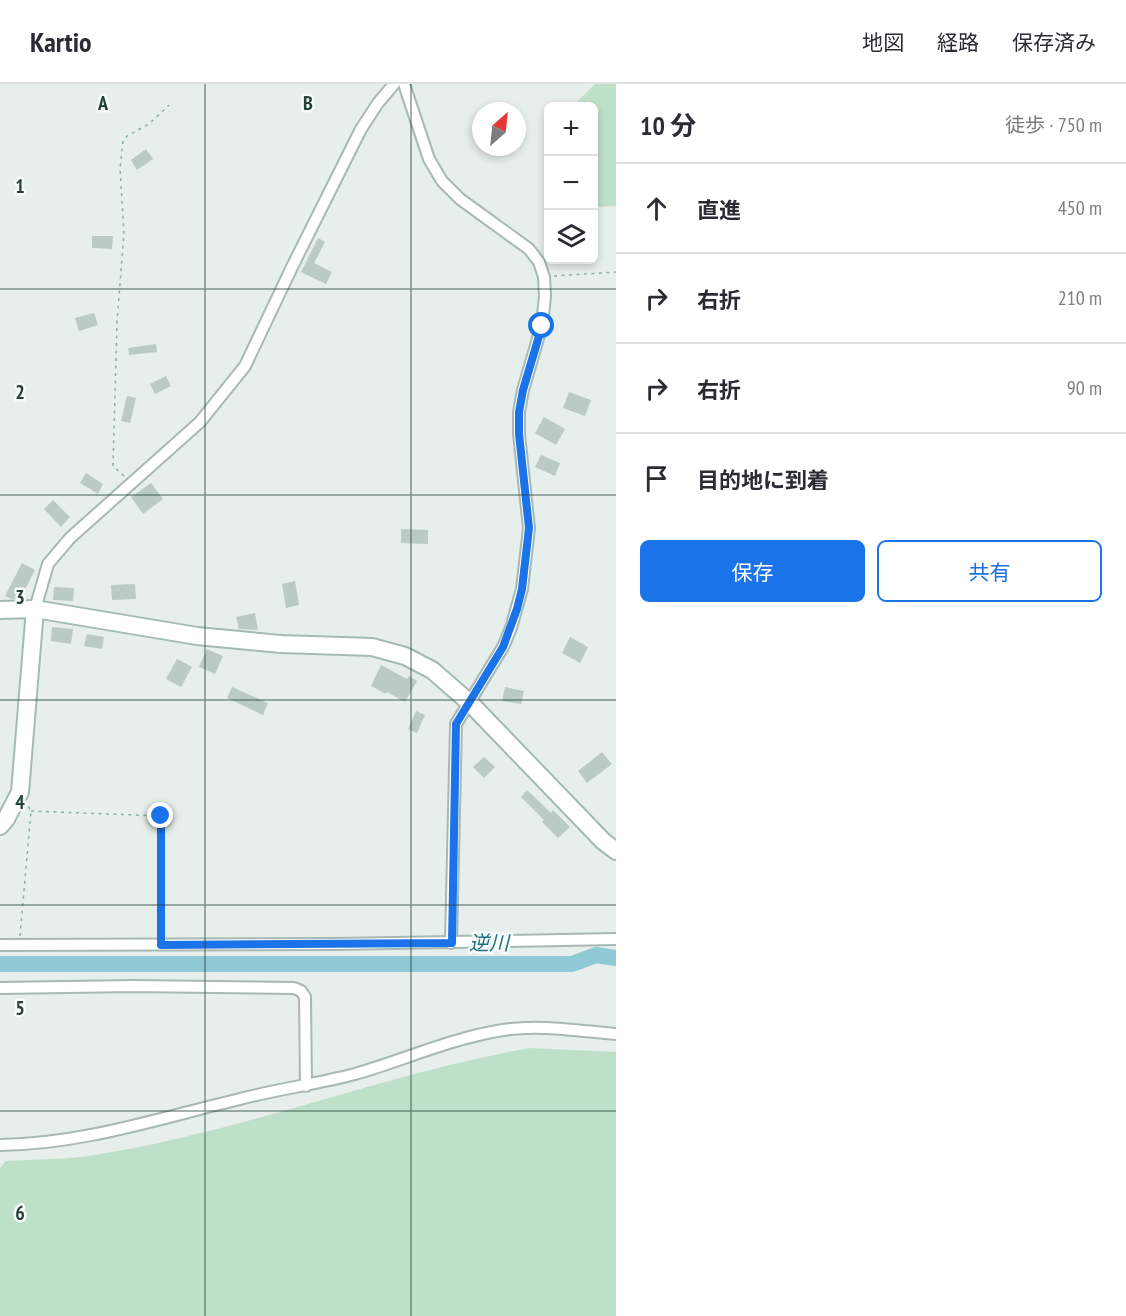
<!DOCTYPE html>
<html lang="ja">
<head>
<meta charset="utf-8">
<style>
  body { margin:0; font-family:"PT Sans Narrow","Noto Sans JP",sans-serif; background:#f2f2f3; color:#2b2b33 }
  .controls { position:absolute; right:18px; top:18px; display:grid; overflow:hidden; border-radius:9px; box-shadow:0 3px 9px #0003 }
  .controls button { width:54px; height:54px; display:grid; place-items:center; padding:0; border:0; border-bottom:2px solid #e1e1e2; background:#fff; color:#2b2b33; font:30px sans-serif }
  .compass { position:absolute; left:472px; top:18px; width:54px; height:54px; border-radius:50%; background:#fff; box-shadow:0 3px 9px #0003; rotate:27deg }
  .stop { position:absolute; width:18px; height:18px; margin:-14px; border:4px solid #1a73e8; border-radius:50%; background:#fff }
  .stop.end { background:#1a73e8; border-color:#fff; box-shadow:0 2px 6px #0008 }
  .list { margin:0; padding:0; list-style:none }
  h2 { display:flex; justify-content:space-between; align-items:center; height:78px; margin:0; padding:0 24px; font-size:26px }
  h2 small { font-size:20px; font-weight:400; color:#7c7c81 }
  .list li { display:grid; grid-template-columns:39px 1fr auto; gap:18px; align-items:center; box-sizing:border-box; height:90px; padding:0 24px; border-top:2px solid #e1e1e2 }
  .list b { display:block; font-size:22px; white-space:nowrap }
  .list em { font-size:20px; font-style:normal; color:#7c7c81 }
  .actions { display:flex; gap:12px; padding:18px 24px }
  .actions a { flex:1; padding:14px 0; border:2px solid #1a73e8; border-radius:9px; text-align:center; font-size:21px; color:#1a73e8 }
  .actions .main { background:#1a73e8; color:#fff }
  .icon { flex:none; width:33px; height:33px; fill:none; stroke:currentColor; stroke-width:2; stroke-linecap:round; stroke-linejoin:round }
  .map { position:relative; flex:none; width:616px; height:1232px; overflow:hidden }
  header { display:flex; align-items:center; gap:36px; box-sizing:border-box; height:84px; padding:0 30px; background:#fff; border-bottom:2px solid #e1e1e2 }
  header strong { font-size:28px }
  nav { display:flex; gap:33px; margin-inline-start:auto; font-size:21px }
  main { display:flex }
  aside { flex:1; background:#fff }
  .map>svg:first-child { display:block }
  .green { fill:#bfe0c8 }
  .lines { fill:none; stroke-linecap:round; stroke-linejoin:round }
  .river { stroke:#8ec9d4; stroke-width:16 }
  .building { fill:#bbcac4 }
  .street-casing { stroke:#a8b8b2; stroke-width:14 }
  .secondary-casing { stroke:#a4bbb3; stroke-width:20 }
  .path { stroke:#86b3a5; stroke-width:1.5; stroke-dasharray:3 4.5; stroke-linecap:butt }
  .street { stroke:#fff; stroke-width:10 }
  .secondary { stroke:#fff; stroke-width:16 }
  .route { stroke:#1a73e8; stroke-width:8 }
  .grid { fill:none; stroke:#24423a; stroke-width:1.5; stroke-opacity:0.55 }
  .labels { text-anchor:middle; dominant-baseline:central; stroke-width:5; stroke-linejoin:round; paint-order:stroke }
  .water-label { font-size:20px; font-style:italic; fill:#1c6f80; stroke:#f7fbf9 }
  .grid-label { font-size:20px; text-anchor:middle; font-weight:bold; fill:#24423a; stroke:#f7fbf9; stroke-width:5; stroke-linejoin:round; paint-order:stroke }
</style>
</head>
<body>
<header>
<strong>Kartio</strong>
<nav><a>地図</a><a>経路</a><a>保存済み</a></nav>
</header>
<main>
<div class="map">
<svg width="616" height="1232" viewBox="0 0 616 1232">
  <rect width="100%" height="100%" fill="#e6efeb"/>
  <!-- green -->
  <g class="green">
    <path d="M595 0H616V122L594 123V22H573Z"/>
    <path d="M530 964 616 968V1232H0V1084L6 1077C33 1075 61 1076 88 1072 238 1050 381 990 530 964Z"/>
  </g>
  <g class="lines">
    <!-- river -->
    <path class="river" d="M0 880H572L596 871 616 874"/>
  </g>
  <!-- building -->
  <g class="building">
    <path d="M146 65 153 75 137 86 131 76Z"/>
    <path d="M92 152H113L112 165 92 164Z"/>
    <path d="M318 154 325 158 314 179 332 188 326 200 301 188Z"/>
    <path d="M94 229 98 241 79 247 75 234Z"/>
    <path d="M156 260 157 268 129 271 128 264Z"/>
    <path d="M166 292 171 302 155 310 150 300Z"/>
    <path d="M569 308 591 316 585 332 563 324Z"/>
    <path d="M127 312 136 314 130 339 121 337Z"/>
    <path d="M544 333 565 345 556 361 535 349Z"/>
    <path d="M541 371 560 379 555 392 535 383Z"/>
    <path d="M86 389 103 400 98 410 80 399Z"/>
    <path d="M151 399 163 415 143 430 131 413Z"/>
    <path d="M53 416 70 433 61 443 44 425Z"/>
    <path d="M401 445 428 446V460L401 459Z"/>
    <path d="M22 479 35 486 20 515H12L5 512Z"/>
    <path d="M295 497 299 521 286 524 282 500Z"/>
    <path d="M135 500 136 515 112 516 111 501Z"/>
    <path d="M54 503 74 504 73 517 53 516Z"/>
    <path d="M255 529 258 546 239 545 236 533Z"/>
    <path d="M52 543 73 545 71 560 51 557Z"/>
    <path d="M87 550 104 553 102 565 84 562Z"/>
    <path d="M570 553 588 563 580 579 562 569Z"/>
    <path d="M207 565 223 572 215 590 199 583Z"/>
    <path d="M177 575 192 583 181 603 166 595Z"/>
    <path d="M381 581 407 595 409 592 417 597 405 618 387 608 386 610 371 602Z"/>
    <path d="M232 603 268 619 263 631 227 614Z"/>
    <path d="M505 603 524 607 521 620 502 617Z"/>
    <path d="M416 627 425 631 417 649 408 645Z"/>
    <path d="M602 668 612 680 587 699 578 687Z"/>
    <path d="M484 673 495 683 484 694 473 683Z"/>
    <path d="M527 706 551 729 553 726 570 743 558 754 542 738 544 736 521 713Z"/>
  </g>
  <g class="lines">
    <defs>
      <g id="street">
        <path d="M404 0 429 75 442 97 460 115 529 165 539 178 544 193 545 212 542 241 523 306 519 328V350L529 444 522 505 511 544 503 563 456 640 451 859"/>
        <path d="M35 525 48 480 70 454 200 338 245 282 292 183 361 45 378 19 394 0"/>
        <path d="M0 861 335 860 616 855"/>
        <path d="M0 904 133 902 294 904 301 907 305 913 306 1002"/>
        <path d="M0 1061C83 1060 160 1034 240 1015 278 1005 317 1000 355 990 404 976 452 954 503 946 539 940 579 947 616 950"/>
      </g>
      <g id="secondary">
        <path d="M0 526 35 525 197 552 281 560 372 563 405 572 432 586 470 619 603 757 616 767"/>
        <path d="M0 742 6 735 20 708 35 525"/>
      </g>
    </defs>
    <!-- street casing -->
    <use href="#street" class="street-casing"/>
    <!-- secondary casing -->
    <use href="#secondary" class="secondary-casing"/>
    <!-- path -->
    <g class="path">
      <path d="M554 192 616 188"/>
      <path d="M124 392 113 382 117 238 124 149 120 85 123 57 127 52 149 40 169 21"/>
      <path d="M31 727 161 732V849"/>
      <path d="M20 852 31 727 28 722"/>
    </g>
    <!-- street -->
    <use href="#street" class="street"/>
    <!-- secondary -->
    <use href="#secondary" class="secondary"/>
  </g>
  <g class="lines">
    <!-- route -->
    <path class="route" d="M161 732V861L452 859 456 640 503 563 517 525 522 505 529 444 519 350V328L523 306 542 242"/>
  </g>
  <!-- grid -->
  <path class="grid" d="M205 0V1232M411 0V1232M0 205H616M0 411H616M0 616H616M0 821H616M0 1027H616"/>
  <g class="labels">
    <!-- water labels -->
    <g class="water-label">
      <text x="489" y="859">逆川</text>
    </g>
  </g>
  <g class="grid-label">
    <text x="103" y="26">A</text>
    <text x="308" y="26">B</text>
    <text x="20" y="109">1</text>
    <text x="20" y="315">2</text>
    <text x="20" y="520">3</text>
    <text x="20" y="725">4</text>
    <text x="20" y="931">5</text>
    <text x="20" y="1136">6</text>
  </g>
</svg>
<div class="controls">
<button>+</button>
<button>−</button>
<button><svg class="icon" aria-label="layers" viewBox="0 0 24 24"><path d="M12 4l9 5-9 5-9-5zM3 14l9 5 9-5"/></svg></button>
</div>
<svg class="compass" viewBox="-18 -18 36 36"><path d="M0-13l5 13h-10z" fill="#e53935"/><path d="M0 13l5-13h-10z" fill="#7c7c81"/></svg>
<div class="stop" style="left:542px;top:242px"></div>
<div class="stop end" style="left:161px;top:732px"></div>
</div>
<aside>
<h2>10 分<small>徒歩 · 750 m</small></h2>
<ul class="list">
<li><svg class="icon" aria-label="ahead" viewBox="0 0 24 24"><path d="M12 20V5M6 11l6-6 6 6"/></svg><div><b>直進</b></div><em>450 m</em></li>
<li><svg class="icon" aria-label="right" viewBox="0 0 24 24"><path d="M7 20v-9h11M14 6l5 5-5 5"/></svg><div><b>右折</b></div><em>210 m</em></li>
<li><svg class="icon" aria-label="right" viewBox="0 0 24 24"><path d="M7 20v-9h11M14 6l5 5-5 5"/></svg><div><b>右折</b></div><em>90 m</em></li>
<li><svg class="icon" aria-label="arrive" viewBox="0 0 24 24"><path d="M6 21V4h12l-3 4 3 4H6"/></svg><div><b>目的地に到着</b></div></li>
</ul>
<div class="actions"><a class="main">保存</a><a>共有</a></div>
</aside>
</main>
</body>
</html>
